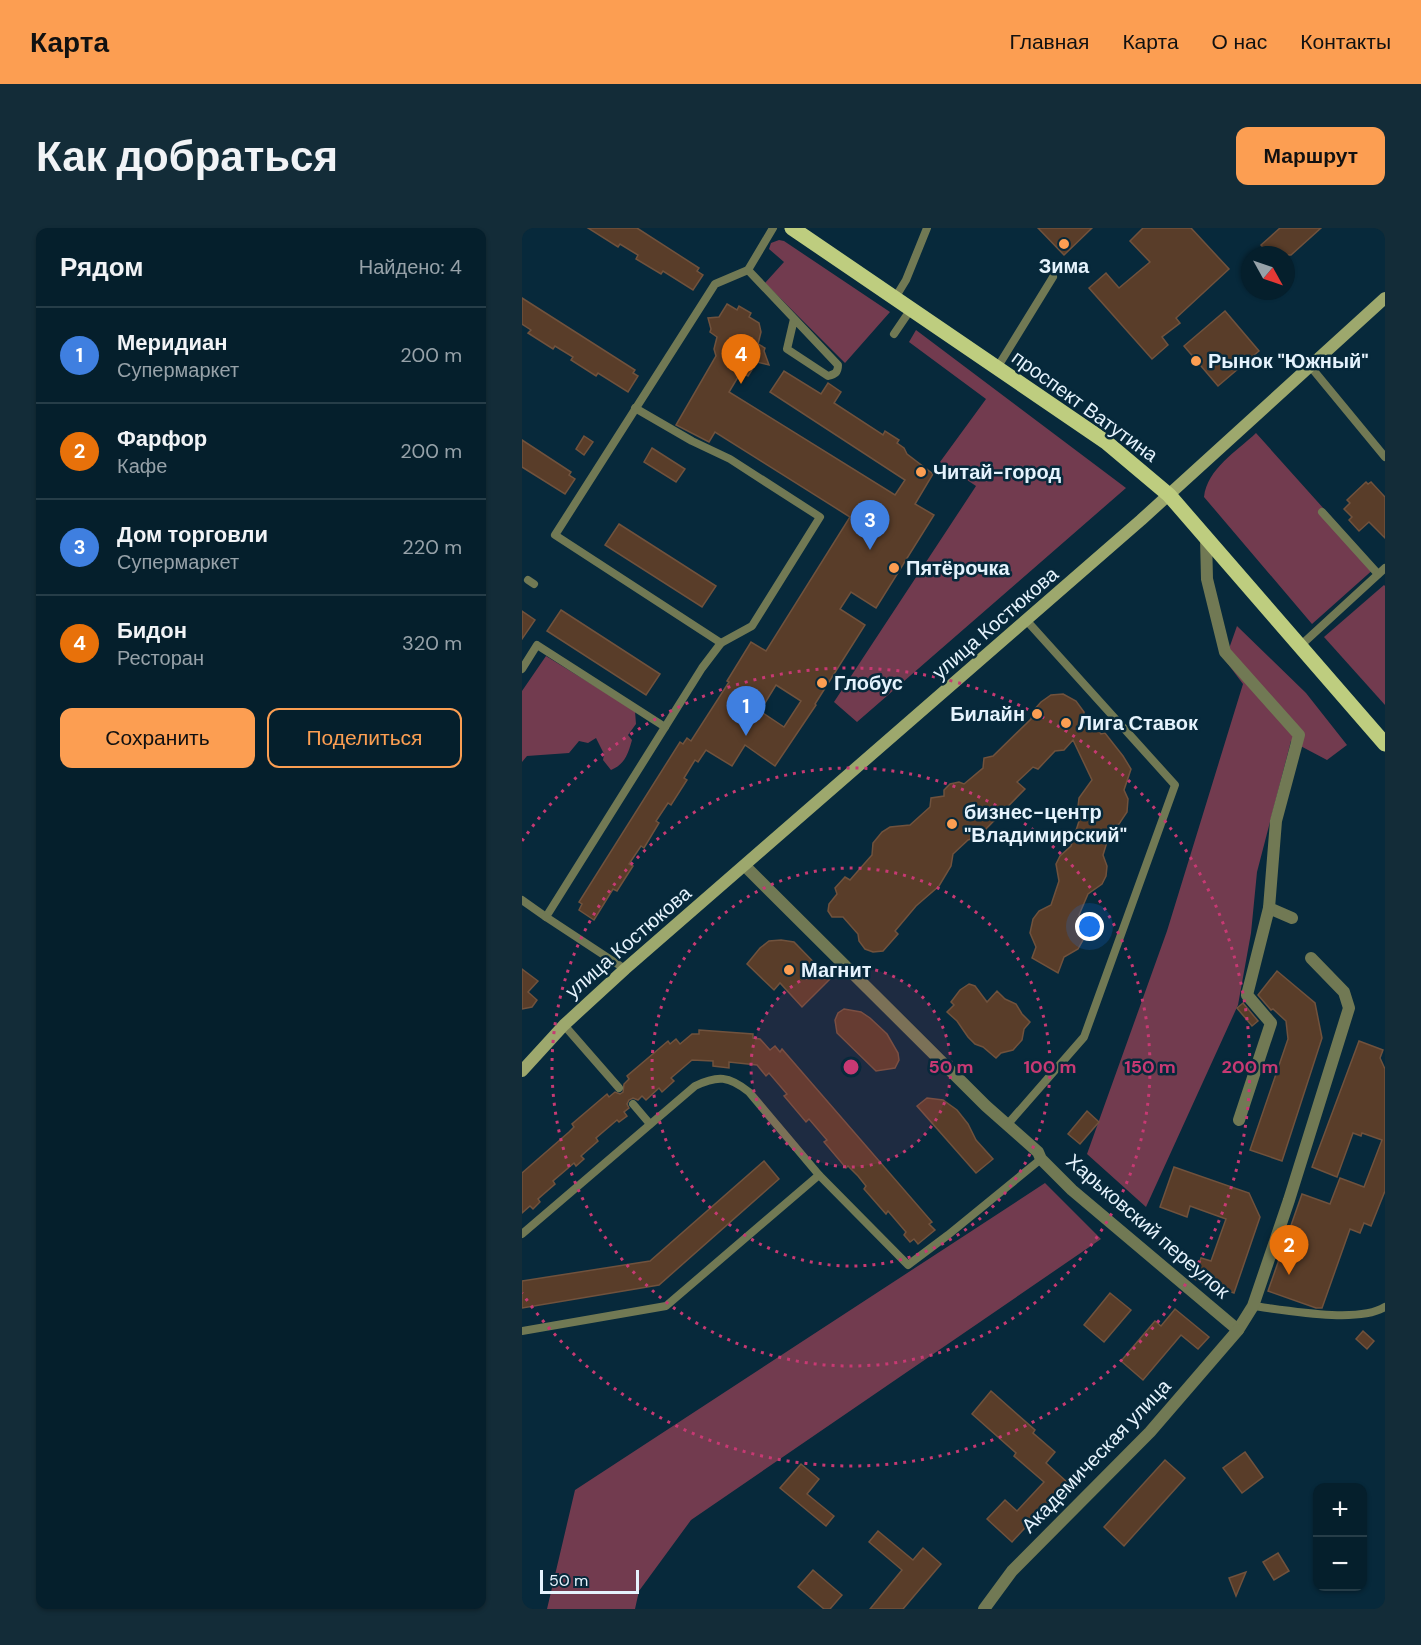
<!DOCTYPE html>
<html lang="ru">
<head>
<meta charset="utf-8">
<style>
  body { margin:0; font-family:"DM Sans",sans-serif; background:#132c38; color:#f1f3f6 }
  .controls { position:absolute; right:18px; bottom:18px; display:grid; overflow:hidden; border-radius:12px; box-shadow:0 2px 4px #0004 }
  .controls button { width:54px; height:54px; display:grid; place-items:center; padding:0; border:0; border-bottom:2px solid #263d48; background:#051f2c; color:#f1f3f6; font:30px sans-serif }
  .compass { position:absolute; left:719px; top:18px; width:54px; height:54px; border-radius:50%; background:#051f2c; box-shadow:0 2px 4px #0004; rotate:130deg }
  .scale { position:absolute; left:18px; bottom:15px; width:99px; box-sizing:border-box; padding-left:6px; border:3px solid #e5f3fd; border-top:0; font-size:16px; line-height:21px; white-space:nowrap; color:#e5f3fd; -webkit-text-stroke:4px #07293b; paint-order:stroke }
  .you { position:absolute; left:568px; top:699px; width:21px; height:21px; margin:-15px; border:4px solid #fff; border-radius:50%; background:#1a73e8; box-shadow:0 0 0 9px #1a73e833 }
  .badge { display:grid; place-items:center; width:39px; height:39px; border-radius:50%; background:#fc9e52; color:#fff; font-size:20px; font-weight:700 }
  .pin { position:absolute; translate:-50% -50px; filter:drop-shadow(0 2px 3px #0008) }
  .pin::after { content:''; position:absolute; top:32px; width:21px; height:18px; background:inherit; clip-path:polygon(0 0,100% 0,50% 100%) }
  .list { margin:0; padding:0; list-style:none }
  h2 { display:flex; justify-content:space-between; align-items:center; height:78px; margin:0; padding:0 24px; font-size:26px }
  h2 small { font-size:20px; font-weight:400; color:#97a2a9 }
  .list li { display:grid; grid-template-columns:39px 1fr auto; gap:18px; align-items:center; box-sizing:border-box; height:96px; padding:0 24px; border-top:2px solid #263d48 }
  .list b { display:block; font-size:22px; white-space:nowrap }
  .list p { margin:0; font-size:20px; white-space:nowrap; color:#97a2a9 }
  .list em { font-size:20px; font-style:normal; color:#97a2a9 }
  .actions { display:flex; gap:12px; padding:18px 24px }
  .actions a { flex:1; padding:14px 0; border:2px solid #fc9e52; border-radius:12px; text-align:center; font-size:21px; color:#fc9e52 }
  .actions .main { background:#fc9e52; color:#111 }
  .map { position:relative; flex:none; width:863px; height:1381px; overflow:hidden; border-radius:12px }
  header { display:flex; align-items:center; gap:36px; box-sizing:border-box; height:84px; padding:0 30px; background:#fc9e52; color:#111 }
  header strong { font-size:28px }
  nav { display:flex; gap:33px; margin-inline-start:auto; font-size:21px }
  .intro { display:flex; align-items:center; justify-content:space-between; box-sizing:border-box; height:144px; padding:0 36px }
  h1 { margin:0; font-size:42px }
  .button { padding:15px 27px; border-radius:12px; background:#fc9e52; color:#111; font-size:21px; font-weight:700 }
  main { display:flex; gap:36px; padding:0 36px }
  aside { flex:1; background:#051f2c; border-radius:12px; box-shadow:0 2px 4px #0004 }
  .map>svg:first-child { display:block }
  .green { fill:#723b4f }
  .building { fill:#593d29; stroke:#70523d; stroke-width:1.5; fill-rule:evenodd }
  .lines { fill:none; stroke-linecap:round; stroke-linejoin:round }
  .service { stroke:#717954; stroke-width:8 }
  .minor { stroke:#717954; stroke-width:12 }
  .secondary { stroke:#9da86d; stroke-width:12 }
  .primary { stroke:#becd7f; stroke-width:15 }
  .ring { fill:none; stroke:#c73973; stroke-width:3; stroke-dasharray:3 6 }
  .poi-dot { fill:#fc9e52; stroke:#07293b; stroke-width:2 }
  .labels { text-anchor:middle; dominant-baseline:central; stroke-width:5; stroke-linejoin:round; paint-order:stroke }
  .poi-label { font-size:20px; font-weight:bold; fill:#e5f3fd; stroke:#07293b; text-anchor:start }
  .street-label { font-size:20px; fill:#e5f3fd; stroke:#07293b }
  .centre { fill:#c73973; stroke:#07293b; stroke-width:3 }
  .ring-label { font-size:18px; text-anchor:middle; font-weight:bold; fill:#c73973; stroke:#07293b; stroke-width:5; stroke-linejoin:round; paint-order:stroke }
</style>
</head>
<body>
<header>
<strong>Карта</strong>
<nav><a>Главная</a><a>Карта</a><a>О нас</a><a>Контакты</a></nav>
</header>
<div class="intro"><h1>Как добраться</h1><a class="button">Маршрут</a></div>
<main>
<aside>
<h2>Рядом<small>Найдено: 4</small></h2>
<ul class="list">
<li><span class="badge" style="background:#3f7fe0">1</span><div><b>Меридиан</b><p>Супермаркет</p></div><em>200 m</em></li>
<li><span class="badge" style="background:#e8710a">2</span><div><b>Фарфор</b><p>Кафе</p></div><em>200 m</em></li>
<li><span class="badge" style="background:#3f7fe0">3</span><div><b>Дом торговли</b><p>Супермаркет</p></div><em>220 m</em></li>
<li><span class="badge" style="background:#e8710a">4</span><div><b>Бидон</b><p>Ресторан</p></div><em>320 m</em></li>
</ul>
<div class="actions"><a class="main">Сохранить</a><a>Поделиться</a></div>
</aside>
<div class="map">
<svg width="863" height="1381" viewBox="0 0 863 1381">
  <rect width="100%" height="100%" fill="#07293b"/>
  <!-- green -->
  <g class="green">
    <path d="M257 12 262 13 368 84 323 135 243 55 262 34 247 21 249 15Z"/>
    <path d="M394 102 604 260 335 494 312 474 454 258 418 234 464 171 387 114Z"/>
    <path d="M734 205 854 339 790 396 682 269C685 241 715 223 734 205Z"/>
    <path d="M862 357 863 358V477L802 409Z"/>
    <path d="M715 398 784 465 825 517 805 532 769 513 735 644 729 705 716 777 624 979 565 926 645 703 721 456 703 432Z"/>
    <path d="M24 428 113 483 114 496 106 507 110 512C106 526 103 536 89 542L81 532 82 526 74 510 66 515 57 513 47 525 5 528 0 534V463Z"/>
    <path d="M523 955 579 1011 169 1292 117 1363 113 1381H25L53 1262Z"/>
  </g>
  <!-- building -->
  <g class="building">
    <path d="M66 0H115L177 40 175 43 181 47 171 62 141 43 139 46 114 31 116 27 98 16 96 19Z"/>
    <path d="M516 0H570L542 27Z"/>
    <path d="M621 0H669L707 41 654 90 658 95 640 109 646 117 630 131 567 60 584 45 597 60 628 34 608 13Z"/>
    <path d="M758 0H799L769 27H748L739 17Z"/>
    <path d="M0 70 113 142 111 145 116 148 106 164 76 145 74 148 49 132 51 129 33 118 31 121 6 105 9 102 0 96Z"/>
    <path d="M205 76 215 82 217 78 229 85 227 89 237 95 239 104 236 116 243 120 242 123 247 137 235 134 226 148 219 144 207 164 373 267 383 252 248 164 262 143 299 166 306 155 319 164 312 175 361 207 363 203 377 212 375 215 382 220 385 226 411 246 393 276 412 287 354 380 329 364 318 381 343 397 293 476 294 477 253 538 223 517 210 538 184 522 176 534 173 532 162 550 165 552 149 577 146 575 134 593 137 595 122 620 119 618 107 636 111 638 95 663 91 661 72 692 57 682 60 676 57 674 158 514 161 516 165 510 169 513 207 454 205 453 229 414 244 423 328 289 193 204 187 214 154 197 194 128 192 121 195 109 188 104 189 101 186 90 197 89ZM254 457 279 473 262 499 238 483Z"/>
    <path d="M703 83 737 123 696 158 662 118Z"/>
    <path d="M62 208 71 214 62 227 54 221Z"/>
    <path d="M0 212 49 244 47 247 53 251 43 266 0 239Z"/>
    <path d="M130 220 163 241 154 254 122 234Z"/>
    <path d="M844 254 846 256 849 254 863 269V310L847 294 837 303 827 292 830 289 822 281 828 275 825 272Z"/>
    <path d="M97 296 194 358 180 379 83 317Z"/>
    <path d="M39 382 138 446 124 467 25 403Z"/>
    <path d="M0 383 13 392 0 411Z"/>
    <path d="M541 466 554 473 562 484V497L573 498 579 506 583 505 601 528 609 541 602 562 606 571 605 584 597 596 589 601 581 627 585 638 584 648 580 656 566 666 557 687 562 695V704L561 712 556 721 542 729 536 745 510 730 514 719 508 705 511 691 517 683 529 677 537 653 534 636 538 628 549 618 559 587 556 579 557 570 570 552 551 512 542 522 533 523 516 541 511 539 495 554 503 561 457 608 446 612 431 626 429 638 417 658 394 678 373 703 376 706 361 723 351 724 343 721 337 713 336 706 321 689H310L306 683 307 676 315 666 313 660 323 649 328 652 350 627 351 615 360 604 368 599 388 597 408 579 409 570 422 568V562L428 556 437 554 442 556 461 540 462 530 471 528 509 491 511 483 519 474 529 467Z"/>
    <path d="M259 712 272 714 308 751 280 779 258 755 252 762 225 736 238 720 247 713Z"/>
    <path d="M0 741 16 753 6 764 15 772 10 779 0 781Z"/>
    <path d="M755 743 793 775 800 810 760 933 728 922 766 811 764 793 751 781 749 782 736 767Z"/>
    <path d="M447 756 453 758 465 774 475 763 483 771 494 776 500 786 508 794 502 801 500 812 491 822 479 825 474 830 461 819 453 816 446 809 435 793 425 784 432 777 429 774 438 762Z"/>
    <path d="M721 775 736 793 730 798 715 780Z"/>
    <path d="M322 781 339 784 348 790 365 806 376 825 377 832 373 840 354 843 315 805 313 792 316 785Z"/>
    <path d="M177 802 231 806V810L238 811 248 822 253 818 258 824 260 821 410 994 407 996 413 1002 396 1016 392 1011 388 1014 382 1007 384 1004 366 983 364 986 342 961 344 958 336 948 326 938 324 940 302 914 305 912 287 891 284 894 262 868 265 866 247 845 244 848 235 837 207 834V840L191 838V833L170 832 149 850 152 853 140 864 137 860 124 872 120 868 116 872 111 870 107 872 105 876 107 880 102 884 105 888 97 894 95 892 74 910 76 913 59 928 62 931 54 938 52 935 31 953 33 956 16 971 18 974 11 981 8 978 0 985V945L47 904 52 899 50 896 85 866 87 869 93 864 98 866 101 864 102 856 107 851 105 848 146 813 148 816 154 811 158 816 170 806H177Z"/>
    <path d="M837 813 861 822 858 830 863 841V963L849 998 842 995 838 1005 828 1001 800 1080H794L746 1063 780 966 808 976 818 950 842 959 860 912 840 905 839 908 831 905 815 949 790 939Z"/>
    <path d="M405 870 421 872 435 882 446 896 454 912 471 931 454 945 395 878Z"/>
    <path d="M565 883 577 894 558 916 546 906Z"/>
    <path d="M242 933 257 951 137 1057 0 1080V1053L128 1033Z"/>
    <path d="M652 939 727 965 738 989 712 1065 672 1051 679 1030 689 1033 704 991 668 978 665 989 638 979Z"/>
    <path d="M588 1065 609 1082 582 1114 562 1097Z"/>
    <path d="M653 1081 687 1109 676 1121 659 1107 621 1152 599 1133 633 1093 639 1098Z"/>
    <path d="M841 1103 852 1113 845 1121 834 1111Z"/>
    <path d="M469 1163 513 1202 511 1205 533 1224 524 1235 545 1254 490 1314 465 1291 483 1272 495 1283 522 1254 492 1228 494 1225 450 1186Z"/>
    <path d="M723 1224 741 1249 720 1265 701 1240Z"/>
    <path d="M643 1232 663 1250 602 1318 582 1299Z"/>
    <path d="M279 1236 297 1251 285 1266 312 1288 304 1298 258 1260Z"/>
    <path d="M356 1303 391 1332 401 1320 419 1336 381 1381H348L380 1342 347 1314Z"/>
    <path d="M756 1325 767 1343 752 1352 741 1334Z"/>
    <path d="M291 1342 320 1367 308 1381H302L276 1359Z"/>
    <path d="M724 1344 714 1368 707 1350Z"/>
  </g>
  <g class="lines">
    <!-- service -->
    <g class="service">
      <path d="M226 42 316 137C316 145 313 146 306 148L265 121 272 91"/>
      <path d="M373 70 384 52 405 0"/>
      <path d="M372 106 389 81"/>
      <path d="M788 138 863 229"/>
      <path d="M475 140 531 49"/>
      <path d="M800 284 856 346"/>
      <path d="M6 352 12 356"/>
      <path d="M199 415 33 307 193 56 226 42 251 0"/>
      <path d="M778 418 863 340"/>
      <path d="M0 441 15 417 143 499"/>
      <path d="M0 672 24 689"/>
      <path d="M103 741 24 689 180 440 199 415 230 398 298 289 208 231 170 213 113 180"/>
      <path d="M42 797 97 860"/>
      <path d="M111 876 128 896"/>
      <path d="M485 897 562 809 653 557 505 393"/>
      <path d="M0 1006 173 858C196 847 207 848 227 864L297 947 386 1037 426 1007 519 931"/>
      <path d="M731 1078C763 1082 836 1096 863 1079"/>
      <path d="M0 1103 144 1078 297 947"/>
    </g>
    <!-- minor -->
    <g class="minor">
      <path d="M684 310 685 351 703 424 777 507 754 593 747 680 770 690"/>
      <path d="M223 638 464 878 516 924 519 931 550 962 716 1102 731 1078 767 972 827 780 822 764 789 730"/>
      <path d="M717 892 749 795 725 767 747 680"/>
      <path d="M462 1381 490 1343 628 1204 716 1102"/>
    </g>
    <!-- secondary -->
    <path class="secondary" d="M0 843 42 797 103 741 619 292 863 70"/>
    <!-- primary -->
    <path class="primary" d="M270 0 584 214 647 267 863 516"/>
  </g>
  <!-- distance rings -->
  <circle cx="329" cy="839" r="100" fill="#c73973" fill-opacity=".12"/>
  <g class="ring">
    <circle cx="329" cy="839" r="100"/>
    <circle cx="329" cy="839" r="199"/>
    <circle cx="329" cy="839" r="299"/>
    <path d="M0 613A399 399 0 1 1 0 1065"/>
  </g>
  <!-- markers -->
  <g class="poi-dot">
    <circle cx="542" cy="16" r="6"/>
    <circle cx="674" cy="133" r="6"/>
    <circle cx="399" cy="244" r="6"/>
    <circle cx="372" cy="340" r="6"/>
    <circle cx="300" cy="455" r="6"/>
    <circle cx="515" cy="486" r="6"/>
    <circle cx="544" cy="495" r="6"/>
    <circle cx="430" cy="596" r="6"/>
    <circle cx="267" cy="742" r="6"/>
  </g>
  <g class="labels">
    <!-- poi labels -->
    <g class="poi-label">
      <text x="542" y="38" text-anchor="middle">Зима</text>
      <text x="686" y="133">Рынок "Южный"</text>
      <text x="411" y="244">Читай-город</text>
      <text x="384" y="340">Пятёрочка</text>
      <text x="312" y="455">Глобус</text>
      <text x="503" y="486" text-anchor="end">Билайн</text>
      <text x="556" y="495">Лига Ставок</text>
      <text x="442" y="584">бизнес-центр<tspan x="442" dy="23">"Владимирский"</tspan></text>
      <text x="279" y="742">Магнит</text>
    </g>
    <!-- street labels -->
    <g class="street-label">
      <text transform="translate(563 178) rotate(36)">проспект Ватутина</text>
      <text transform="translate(473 395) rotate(-41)">улица Костюкова</text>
      <text transform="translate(106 714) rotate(-41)">улица Костюкова</text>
      <text transform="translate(626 998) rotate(41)">Харьковский переулок</text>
      <text transform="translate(574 1228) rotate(-46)">Академическая улица</text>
    </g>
  </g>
  <circle cx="329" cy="839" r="9" class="centre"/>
  <g class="ring-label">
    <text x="429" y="845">50 m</text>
    <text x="528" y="845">100 m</text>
    <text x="628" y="845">150 m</text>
    <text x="728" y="845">200 m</text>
  </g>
</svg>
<div class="controls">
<button>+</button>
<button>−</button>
</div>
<svg class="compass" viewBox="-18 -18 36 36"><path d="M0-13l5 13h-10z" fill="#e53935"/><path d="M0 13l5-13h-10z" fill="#97a2a9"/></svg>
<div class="scale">50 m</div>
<div class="you"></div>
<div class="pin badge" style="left:224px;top:508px;background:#3f7fe0">1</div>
<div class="pin badge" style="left:767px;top:1047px;background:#e8710a">2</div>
<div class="pin badge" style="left:348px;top:322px;background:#3f7fe0">3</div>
<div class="pin badge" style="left:219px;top:156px;background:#e8710a">4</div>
</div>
</main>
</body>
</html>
